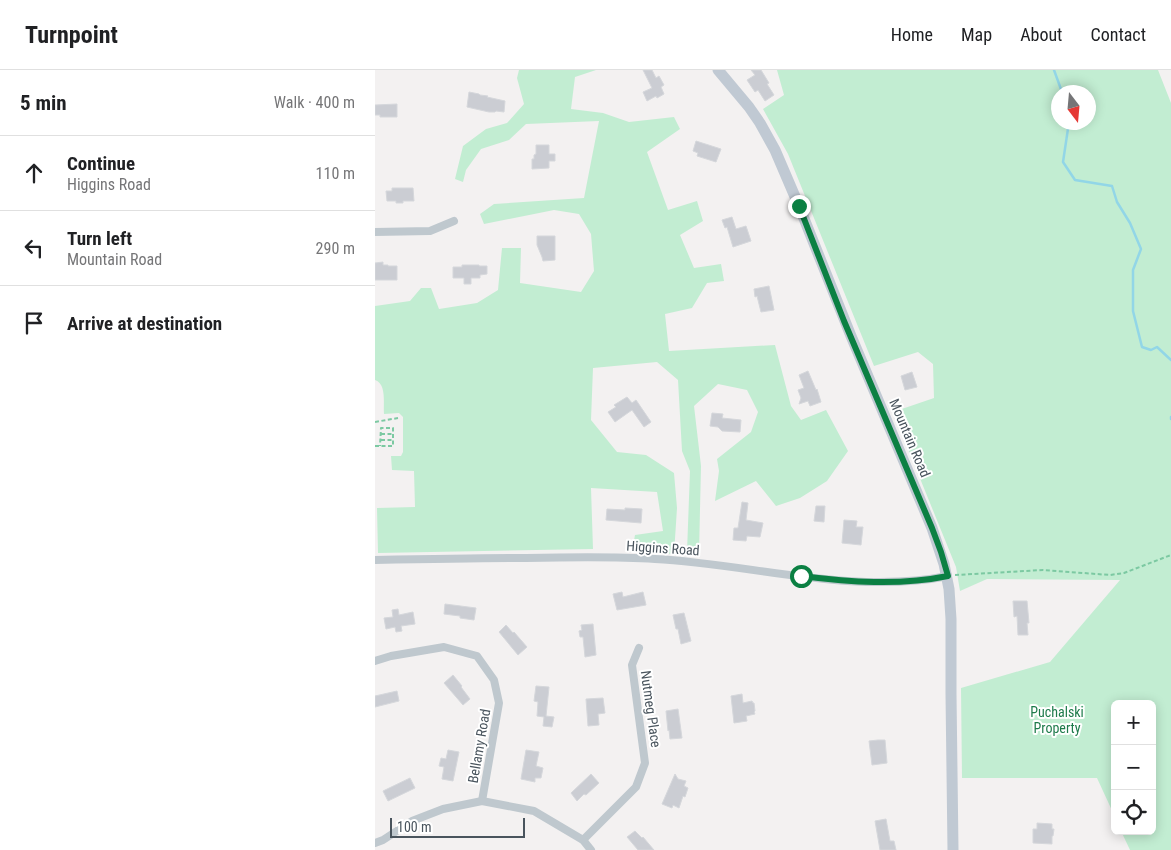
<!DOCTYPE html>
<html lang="en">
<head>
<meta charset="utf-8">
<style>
  body { margin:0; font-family:"Roboto Condensed",sans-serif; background:#f6f6f6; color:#202124 }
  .controls { position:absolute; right:15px; bottom:15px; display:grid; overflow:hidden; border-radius:8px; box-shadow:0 2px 12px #0003 }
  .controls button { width:45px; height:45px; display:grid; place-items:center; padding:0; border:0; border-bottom:1px solid #e0e0e0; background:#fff; color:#202124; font:25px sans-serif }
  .compass { position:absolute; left:676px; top:15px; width:45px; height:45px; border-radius:50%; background:#fff; box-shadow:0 2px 12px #0003; rotate:164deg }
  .scale { position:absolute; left:15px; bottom:12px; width:135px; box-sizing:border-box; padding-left:5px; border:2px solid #49545d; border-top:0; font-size:14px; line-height:18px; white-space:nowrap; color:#49545d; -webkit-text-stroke:4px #fff; paint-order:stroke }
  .stop { position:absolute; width:15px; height:15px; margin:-11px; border:4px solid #0b8043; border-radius:50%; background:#fff }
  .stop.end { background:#0b8043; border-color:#fff; box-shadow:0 1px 5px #0008 }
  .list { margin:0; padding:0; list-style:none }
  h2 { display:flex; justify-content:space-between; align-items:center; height:65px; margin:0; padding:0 20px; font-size:21px }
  h2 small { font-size:16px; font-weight:400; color:#757577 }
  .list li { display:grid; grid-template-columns:32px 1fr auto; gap:15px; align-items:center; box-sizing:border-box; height:75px; padding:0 20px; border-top:1px solid #e0e0e0 }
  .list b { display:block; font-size:19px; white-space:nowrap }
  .list p { margin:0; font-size:16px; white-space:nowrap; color:#757577 }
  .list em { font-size:16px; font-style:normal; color:#757577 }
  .icon { flex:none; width:28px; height:28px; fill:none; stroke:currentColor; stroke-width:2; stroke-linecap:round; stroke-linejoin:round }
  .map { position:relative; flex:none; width:796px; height:780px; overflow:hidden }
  header { display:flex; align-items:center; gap:30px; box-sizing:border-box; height:70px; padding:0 25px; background:#fff; border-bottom:1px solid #e0e0e0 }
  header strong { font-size:24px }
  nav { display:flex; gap:28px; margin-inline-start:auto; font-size:18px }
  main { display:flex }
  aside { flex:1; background:#fff }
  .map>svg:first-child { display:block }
  .green { fill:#c2edd2; fill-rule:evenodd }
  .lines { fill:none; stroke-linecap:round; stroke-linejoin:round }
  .stream { stroke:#92d6e7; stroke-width:2.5 }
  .building { fill:#cbcdd3; stroke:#d5d7db }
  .path { stroke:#7cc9a2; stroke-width:2; stroke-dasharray:4 2.5; stroke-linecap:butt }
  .street { stroke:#bfc8ce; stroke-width:8 }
  .secondary { stroke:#c0c9d3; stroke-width:11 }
  .route { stroke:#0b8043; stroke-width:6 }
  .labels { text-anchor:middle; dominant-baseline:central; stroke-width:4; stroke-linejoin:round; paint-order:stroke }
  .street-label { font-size:14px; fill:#49545d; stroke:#fff }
  .park-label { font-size:14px; fill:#1e7b4b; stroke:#fff }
</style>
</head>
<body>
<header>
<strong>Turnpoint</strong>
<nav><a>Home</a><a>Map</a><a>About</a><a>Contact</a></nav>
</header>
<main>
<aside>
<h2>5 min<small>Walk · 400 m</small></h2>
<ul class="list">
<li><svg class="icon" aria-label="ahead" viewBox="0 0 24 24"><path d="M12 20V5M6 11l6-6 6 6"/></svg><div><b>Continue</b><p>Higgins Road</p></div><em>110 m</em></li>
<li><svg class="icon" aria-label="left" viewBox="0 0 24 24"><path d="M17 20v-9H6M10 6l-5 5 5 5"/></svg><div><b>Turn left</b><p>Mountain Road</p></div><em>290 m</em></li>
<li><svg class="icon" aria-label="arrive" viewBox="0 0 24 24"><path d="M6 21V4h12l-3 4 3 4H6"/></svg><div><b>Arrive at destination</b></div></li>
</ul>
</aside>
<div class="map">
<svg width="796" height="780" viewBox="0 0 796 780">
  <rect width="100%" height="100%" fill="#f3f1f1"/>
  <!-- green -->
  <g class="green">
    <path d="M144 0H221L200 7 196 39 228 43 254 52 299 47 305 59 272 82 293 140 322 131 328 151 305 165 319 198 346 194 349 211 332 213 317 238 290 244 294 281 400 275 416 336 426 350 451 340 473 381 452 411 425 428 401 436 381 411 340 431 344 401 342 389 376 362 383 342 372 320 343 314 319 336 326 396 324 483 312 482 315 401 307 381 303 310 282 292 218 298 216 350 242 382 271 385 299 403 302 438 299 484 257 481 260 465 288 461 282 422 216 418 218 479 3 483 2 438 40 437 39 401 17 400 16 386H26L28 382V347L24 343 9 344C8 334 12 314 0 310V236L35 231 46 218H56L64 239 102 233 123 220 127 178H146L145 213 206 222 219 201 216 164 204 144 179 140 109 154 105 144 119 134 209 128 224 51 151 54 134 70 106 79 91 100 88 112 80 109 88 76 111 59 132 53 149 34 142 8Z"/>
    <path d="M402 0H783L796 33V780H755L746 761H777V634H740V747L722 708H587L586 618 675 592 745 510 612 509 585 521 581 497 518 342 559 328 558 294 543 282 499 296 413 84 388 39 409 25ZM714 22V52H684V22Z"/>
  </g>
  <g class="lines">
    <!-- stream -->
    <g class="stream">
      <path d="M679 0 687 22"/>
      <path d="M694 52 688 92 700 110 737 116 742 132 755 153 766 179 758 200V241L767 277 776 280 782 277 796 290"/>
      <path d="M796 347V349"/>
    </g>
  </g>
  <!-- building -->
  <g class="building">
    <path d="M268 0H277L281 8 284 6 289 15 286 17 289 24 282 28 281 26 272 31 268 22 277 18Z"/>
    <path d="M376 0H386L394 13 392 14 399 25 390 31 383 20 380 22 372 10 380 5Z"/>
    <path d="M94 22 104 24 105 25 113 26 112 27 130 31 129 42 121 41 120 42H114L92 37Z"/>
    <path d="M22 34V47H5V45H0V35Z"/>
    <path d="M321 71 346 79 341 92 322 86 323 83 318 81Z"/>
    <path d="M161 75H174V84H180V91H174V98L157 99V89H159V85L161 84Z"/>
    <path d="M17 118H38L39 131H28V133H21V131H12L11 121H17Z"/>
    <path d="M357 147 361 159 371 156 376 171 358 177 352 157 350 158 347 150Z"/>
    <path d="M162 166H180V190L168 191 167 187 162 175Z"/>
    <path d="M8 192V195H13V196H22V210H0V193Z"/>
    <path d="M87 195H104V196H112V204L105 205V208H96V214H89V208H78V197H87Z"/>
    <path d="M394 216 399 240 386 242 382 226 380 227 379 219Z"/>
    <path d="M433 301 441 320 442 319 446 332 435 336 433 331 424 334 426 328 423 320 429 318 424 305Z"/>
    <path d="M537 302 542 317 530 320 526 306Z"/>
    <path d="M252 327 257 333 261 330 276 352 269 357 257 340 240 352 233 342 241 337 239 335Z"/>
    <path d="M337 343 348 344 347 348 366 350 365 362 347 361 343 357 335 356Z"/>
    <path d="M367 432 373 433 371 450 388 453 385 467 372 466 371 471 358 470 359 458H363Z"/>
    <path d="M441 436H450L449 452 439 451Z"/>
    <path d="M250 438 267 439 266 453 231 450 232 439 250 440Z"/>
    <path d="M469 450 482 451 481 457H488L486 475 467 473Z"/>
    <path d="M247 522 248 527 268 522 271 535 242 540 238 524Z"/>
    <path d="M638 531H652L654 553H652L653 565H643L642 546 639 547Z"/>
    <path d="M70 534 101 538 99 550 85 548V546L69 544Z"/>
    <path d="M23 539 24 545 38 542 40 554 26 556 27 561 21 562 20 557 11 559 9 548 18 547 17 540Z"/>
    <path d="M309 543 316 571 306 574 303 559H301L298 545Z"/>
    <path d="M218 554 221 585 210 587 208 567H205L204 561 207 560 206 555Z"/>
    <path d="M131 555 138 563 139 562 152 577 143 585 124 562Z"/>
    <path d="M78 605 87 616 86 617 95 629 88 635 69 613Z"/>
    <path d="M161 616 174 617 171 646 179 647 177 657 168 656 169 647 162 646 163 632 159 631Z"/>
    <path d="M22 621 24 631 0 637V626Z"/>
    <path d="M367 624 368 633 377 631 378 633H379L380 641 379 642 380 644 371 646 372 651 359 653 356 626Z"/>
    <path d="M228 628 230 643 223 644 224 655 213 656 211 629Z"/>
    <path d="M303 639 307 668 295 669 294 660 293 661 291 641Z"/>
    <path d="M503 670H510L512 693 497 695 494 671Z"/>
    <path d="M73 680 84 682 78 711 67 709 69 697 64 696 66 688 71 689Z"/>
    <path d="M151 680 164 682 161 696 168 698 166 708H160V712L146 709Z"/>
    <path d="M216 704 224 713 211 725 209 724 202 731 196 723Z"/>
    <path d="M300 704 303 709 311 711 309 716 313 718 310 727 308 726 304 738 298 735 297 738 287 734Z"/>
    <path d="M35 708 40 718 13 731 8 721Z"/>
    <path d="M511 749 515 771H519L521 780H505L500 751Z"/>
    <path d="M662 753 677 754V759H679L678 766H677V774L658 773V759H662Z"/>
    <path d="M260 761 267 768 268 767 279 780H263L252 767Z"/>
  </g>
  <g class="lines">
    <!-- path -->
    <g class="path">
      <path d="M0 352 23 348"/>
      <path d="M6 364H18"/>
      <path d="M6 370H18"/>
      <path d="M0 376H18V358H6L5 376"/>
      <path d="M580 505 668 500 735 505 749 503 796 485"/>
    </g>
    <!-- street -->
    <g class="street">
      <path d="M0 162 55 161 79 151"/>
      <path d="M0 490C50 489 101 488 151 488 194 487 237 486 280 489 376 494 477 525 573 506"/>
      <path d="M0 591 16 586 69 577 102 586 119 610 124 633 107 731"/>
      <path d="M208 770 261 717 270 693 257 595 264 578"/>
      <path d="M0 773 8 770 37 751 68 739 107 731 159 741 208 770 216 780"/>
    </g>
    <!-- secondary -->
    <path class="secondary" d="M343 0 374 37 385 53 400 80 424 136 476 266 557 458 569 494 574 519 576 549V624L578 780"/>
  </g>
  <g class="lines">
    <!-- route -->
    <path class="route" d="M424 136 469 251 557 458 566 482 573 506C524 516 474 512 426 506"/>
  </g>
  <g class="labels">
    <!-- street labels -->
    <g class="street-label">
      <text transform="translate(535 368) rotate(67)">Mountain Road</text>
      <text transform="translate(288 478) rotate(4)">Higgins Road</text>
      <text transform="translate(276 639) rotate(82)">Nutmeg Place</text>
      <text transform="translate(104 676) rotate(-80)">Bellamy Road</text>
    </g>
    <!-- park labels -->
    <g class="park-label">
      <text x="682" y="642">Puchalski<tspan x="682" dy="16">Property</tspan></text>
    </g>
  </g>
</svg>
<div class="controls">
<button>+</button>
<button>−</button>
<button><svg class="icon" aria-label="locate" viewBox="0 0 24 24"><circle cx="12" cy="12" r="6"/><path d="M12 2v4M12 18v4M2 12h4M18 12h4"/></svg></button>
</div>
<svg class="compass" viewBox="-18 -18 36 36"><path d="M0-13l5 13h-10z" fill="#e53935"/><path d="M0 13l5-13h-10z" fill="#757577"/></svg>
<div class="scale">100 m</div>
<div class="stop" style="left:426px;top:506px"></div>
<div class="stop end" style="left:424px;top:136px"></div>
</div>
</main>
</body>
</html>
